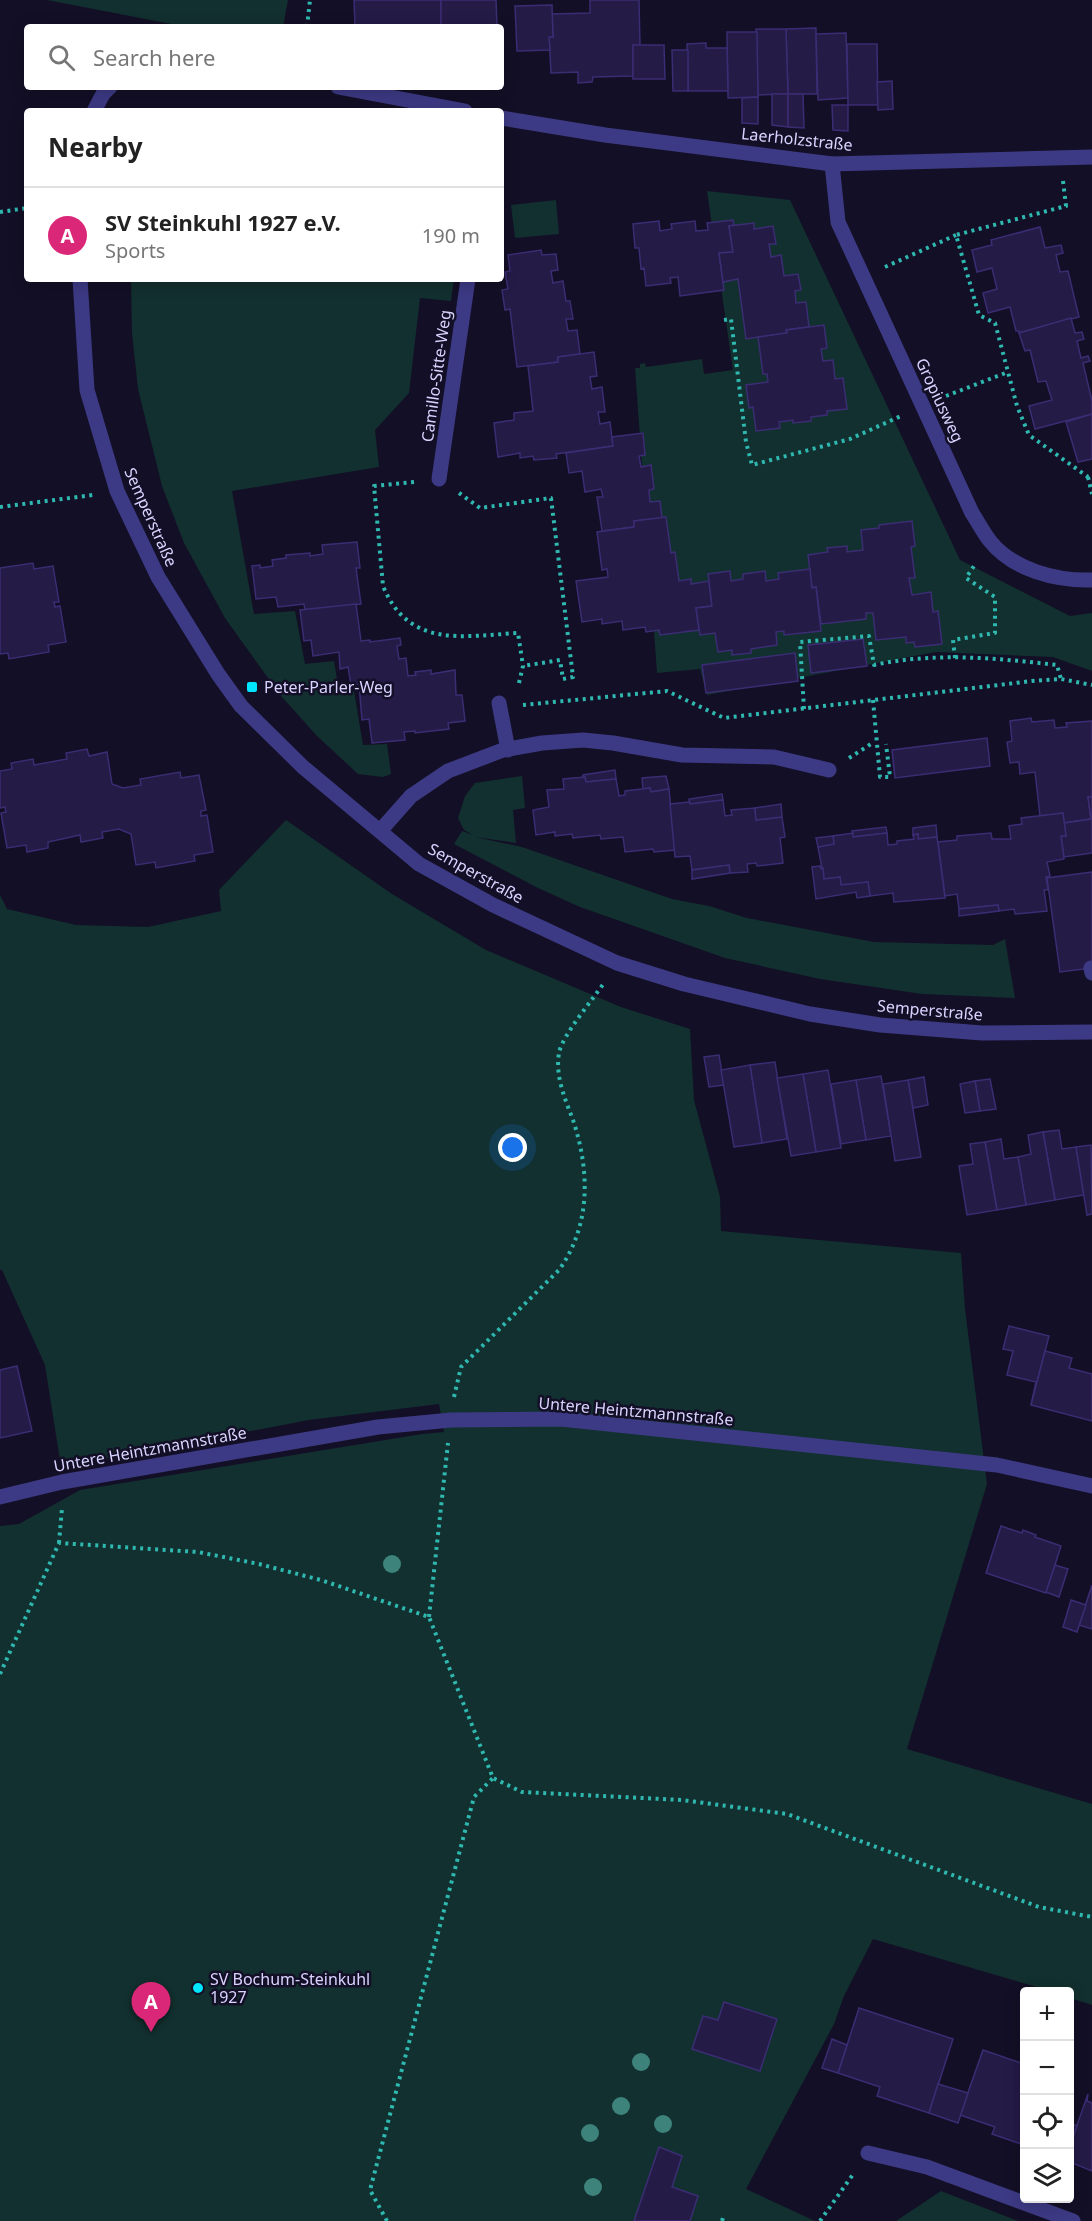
<!DOCTYPE html>
<html lang="en">
<head>
<meta charset="utf-8">
<style>
  body { margin:0; font-family:"Noto Sans",sans-serif; background:#f2f2f2; color:#222 }
  .controls { position:absolute; right:18px; bottom:18px; display:grid; overflow:hidden; border-radius:6px; box-shadow:0 3px 15px #0003 }
  .controls button { width:54px; height:54px; display:grid; place-items:center; padding:0; border:0; border-bottom:2px solid #e0e0e0; background:#fff; color:#222; font:30px sans-serif }
  .you { position:absolute; left:513px; top:1148px; width:21px; height:21px; margin:-15px; border:4px solid #fff; border-radius:50%; background:#1a73e8; box-shadow:0 0 0 9px #1a73e833 }
  .badge { display:grid; place-items:center; width:39px; height:39px; border-radius:50%; background:#db2777; color:#fff; font-size:20px; font-weight:700 }
  .pin { position:absolute; translate:-50% -50px; filter:drop-shadow(0 2px 3px #0008) }
  .pin::after { content:''; position:absolute; top:32px; width:21px; height:18px; background:inherit; clip-path:polygon(0 0,100% 0,50% 100%) }
  .list { margin:0; padding:0; list-style:none }
  h2 { display:flex; justify-content:space-between; align-items:center; height:78px; margin:0; padding:0 24px; font-size:26px }
  h2 small { font-size:20px; font-weight:400; color:#767676 }
  .list li { display:grid; grid-template-columns:39px 1fr auto; gap:18px; align-items:center; box-sizing:border-box; height:96px; padding:0 24px; border-top:2px solid #e0e0e0 }
  .list b { display:block; font-size:22px; white-space:nowrap }
  .list p { margin:0; font-size:20px; white-space:nowrap; color:#767676 }
  .list em { font-size:20px; font-style:normal; color:#767676 }
  .icon { flex:none; width:33px; height:33px; fill:none; stroke:currentColor; stroke-width:2; stroke-linecap:round; stroke-linejoin:round }
  .map { position:relative; flex:none; width:1092px; height:2221px; overflow:hidden }
  .search { position:absolute; background:#fff; box-shadow:0 3px 15px #0003; left:24px; top:24px; width:480px; height:66px; display:flex; align-items:center; gap:15px; box-sizing:border-box; padding:0 21px; border-radius:6px; color:#767676; font-size:22px }
  .panel { position:absolute; background:#fff; box-shadow:0 3px 15px #0003; left:24px; top:108px; width:480px; height:174px; border-radius:6px }
  .map>svg:first-child { display:block }
  .green { fill:#12302f }
  .building { fill:#241b47; stroke:#3b2d73; stroke-width:1.5 }
  .lines { fill:none; stroke-linecap:round; stroke-linejoin:round }
  .path { stroke:#2fb8b0; stroke-width:4; stroke-dasharray:3 4.5; stroke-linecap:butt }
  .service { stroke:#3d3a85; stroke-width:15 }
  .minor { stroke:#3d3a85; stroke-width:15 }
  .tree { fill:#3d827b }
  .poi-dot { fill:#00e5ff; stroke:#130f26; stroke-width:2 }
  .labels { text-anchor:middle; dominant-baseline:central; stroke-width:5; stroke-linejoin:round; paint-order:stroke }
  .street-label { font-size:16px; fill:#d9d4ff; stroke:#130f26 }
  .poi-label { font-size:16px; fill:#d9d4ff; stroke:#130f26; text-anchor:start }
</style>
</head>
<body>
<div class="map">
<svg width="1092" height="2221" viewBox="0 0 1092 2221">
  <rect width="100%" height="100%" fill="#130f26"/>
  <!-- green -->
  <g class="green">
    <path d="M47 0H288L283 27H187Z"/>
    <path d="M707 191 790 200 960 560 1070 616 1092 613V671L1053 657 936 652 707 695 700 669 657 673 635 368H640V364L645 363 646 367 702 359 704 374 733 370Z"/>
    <path d="M556 200 559 234 515 238 511 205Z"/>
    <path d="M131 279H454L451 301 420 298 409 393 375 430 379 467 232 491 254 614 295 611 305 664 334 661 338 685 354 691 363 745 387 744 391 774 383 777 358 774 317 736 281 696 225 618 184 543 162 486 138 389 132 333Z"/>
    <path d="M522 776 525 808 513 810 516 843 475 837 522 847 672 899 709 906 747 918 874 942 993 945 1005 939 1015 998 922 994 820 979 725 958 580 907 536 887 454 844 462 831 473 835 464 830 458 818 465 796 475 783Z"/>
    <path d="M286 820 392 894 486 950 621 1007 690 1029 694 1100 720 1197 721 1231 961 1253 965 1309 987 1484 907 1749 1092 1804V2005L1070 1998V1992L1050 1991 873 1939 844 1996 834 2024 746 2189 815 2221H0V1526L19 1524 80 1490 422 1434 444 1432 439 1404 309 1420 61 1467 45 1365 2 1270H0V895L7 909 76 925 148 927 221 911 219 890Z"/>
    <path d="M941 2191 1018 2221H1019H896Z"/>
  </g>
  <!-- building -->
  <g class="building">
    <path d="M354 0H441V27H355Z"/>
    <path d="M441 0H496L497 27H441Z"/>
    <path d="M590 0H639L640 46 633 45V76L593 77 592 82 578 83V72L551 73 549 37H553L552 14 590 13Z"/>
    <path d="M552 5 553 37H549L550 50 517 51 515 6Z"/>
    <path d="M816 28 817 94H788L786 29Z"/>
    <path d="M756 29H786L788 94 758 95Z"/>
    <path d="M727 32H757L758 97 728 98Z"/>
    <path d="M846 33 848 98 818 100 816 34Z"/>
    <path d="M706 43V48H727L728 91H688L687 44Z"/>
    <path d="M847 44H877L878 105H848Z"/>
    <path d="M633 45H664L665 79H633Z"/>
    <path d="M672 50H688V91H673Z"/>
    <path d="M892 81 893 109 878 110 877 82Z"/>
    <path d="M772 94H788V127L772 125Z"/>
    <path d="M788 94H803L804 128 788 127Z"/>
    <path d="M758 97V124L742 123V98Z"/>
    <path d="M832 105H848V131L833 130Z"/>
    <path d="M733 220 734 225 729 226 733 252 719 253 724 290 680 296 678 277 670 278 671 283 646 286 644 268 641 269 639 248H635L633 224 659 221 660 231 672 229 671 224 695 221 696 231 708 230 707 223Z"/>
    <path d="M754 223V229L773 226 776 244H769L771 257 781 255 784 276 798 274 801 290 795 291 796 303 806 302 809 327 786 330 787 333 746 339 738 279 723 282 719 253 733 252 729 226Z"/>
    <path d="M1040 227 1045 248 1061 245 1063 253 1056 255 1060 272 1068 271 1079 317 1019 333V331H1016L1010 307 988 313 983 293 997 289 992 268 977 272 972 250 992 245 991 240Z"/>
    <path d="M541 250 542 255 556 254 558 270 551 271 553 283 563 281 566 301H570L573 319H566L568 331 577 330 580 354 558 357V362L517 367 510 309 505 310 502 290 508 289 505 272 510 271 508 255Z"/>
    <path d="M1071 318 1075 333 1082 332 1084 339 1077 341 1081 358 1088 356 1090 361 1083 363 1092 401V414L1035 429 1029 406 1052 400 1046 381 1038 382 1030 350 1025 351 1019 333Z"/>
    <path d="M824 325 827 348 821 349 823 361 833 360 835 379 843 378 847 409 827 411V415L811 417V421L793 423V420L779 422 780 428 756 431 753 407 749 408 746 385 768 382 767 374H763L758 337 787 333 786 330Z"/>
    <path d="M594 352 597 376 590 377 592 389 602 387 605 412H598L600 424 610 422 613 446 556 454 557 458 534 460 533 456 520 458V453L498 457 494 423 514 420V413L533 411 528 366 558 362V357Z"/>
    <path d="M1092 414V459L1078 462 1066 422Z"/>
    <path d="M643 433 645 455 639 456 641 467 651 465 654 489 649 490 650 502 660 501 662 518 634 521V527L602 531 597 497H603L601 489 585 492 582 471 569 473 566 453 613 446 612 437Z"/>
    <path d="M666 517 671 553 675 552 679 581 691 579V584L709 581 712 606 696 608 699 630 660 635 659 630 646 632 645 627 623 630 622 621 602 624V619L582 622 576 581 608 577 607 569 602 570 597 532 634 527V521Z"/>
    <path d="M912 521 915 546 911 547 915 578H909L912 595 931 592 933 612 938 611 942 644 915 647 914 642 906 643V637L876 640 873 613H866V619L821 624 816 587 812 588 808 555 828 552 827 548 847 546V552L863 550 861 530 879 528V525Z"/>
    <path d="M357 542 360 568H356L361 604 305 610 304 604 278 607 276 597 256 599 252 566 260 565V568L273 566 272 560 286 558V555L310 553V556L323 554 322 545Z"/>
    <path d="M33 563 34 569 53 566 59 602H54L55 607 60 606 66 642 48 645 49 652 9 659 8 653 0 654V568Z"/>
    <path d="M810 569 812 588 816 587 821 631 784 635V631L776 632 777 645 751 649V653L732 655V650L718 652 715 633 700 635 696 608 712 606 708 574 730 571 731 581 743 579V574L765 571 766 581 779 579 778 573Z"/>
    <path d="M356 604 361 641 370 640V642L400 638 401 645 397 646 399 659 406 658 408 676 416 675 415 672 431 670V674L455 670 456 695H462L465 721 448 723 449 729 415 733V731L404 732 405 740 372 743 369 719 362 720 359 684 351 685 348 667 340 669 339 652 313 656 311 640 304 641 300 610Z"/>
    <path d="M863 639 867 666 811 673 808 645Z"/>
    <path d="M795 653 798 681 706 693 702 665Z"/>
    <path d="M1031 718 1032 722 1054 720 1055 728 1067 727 1066 723 1092 721V797H1088L1091 819 1064 823 1063 813 1040 816 1035 772 1020 774 1019 762 1010 763 1007 742 1012 741 1010 721Z"/>
    <path d="M987 738 990 766 895 778 892 750Z"/>
    <path d="M87 749 89 756 107 752 112 784 123 788 141 785 140 779 180 772 181 778 199 775 206 810 201 811V816L207 815 213 852 194 855 195 861 156 868 155 862 136 865 131 834 119 829 102 832 103 838 81 842 80 835 48 842V848L27 852 26 845 7 848 1 813 6 812 5 807 0 808V771L12 769 11 763 33 759 34 765 67 759 66 753Z"/>
    <path d="M615 770 616 779 586 782 585 777H583V775Z"/>
    <path d="M666 776 669 789 651 792 650 788 643 789 642 778Z"/>
    <path d="M585 777 586 782 616 779 619 796 625 795V791L650 788 651 792 669 789 675 850 654 852 653 849 625 852 623 837 601 839 600 835 573 838 572 834 555 836V832L536 835 533 810 549 807 547 790 564 789 563 779Z"/>
    <path d="M722 794 723 800 690 804 689 799Z"/>
    <path d="M1088 797H1092V853L1064 857 1061 836H1066L1064 823 1091 819Z"/>
    <path d="M723 800 725 816 732 815 731 810 755 808 756 820 782 817 785 837 780 838 783 863 757 866 756 863 747 864 748 872 730 873 729 865 692 870 690 856 675 857 670 804 689 802 690 804Z"/>
    <path d="M781 804 782 817 756 820 755 808Z"/>
    <path d="M1063 813 1066 836H1061L1064 859 1047 862 1050 876 1046 877 1048 890H1044L1047 911 1015 914 1014 909 999 911 998 905 959 909 957 894 945 896 938 842 957 840V836L991 833 992 839H1011L1009 826 1022 824 1021 818Z"/>
    <path d="M936 825 937 837 918 839V834L913 835V828Z"/>
    <path d="M886 827 887 833 853 837 852 831Z"/>
    <path d="M853 833V837L887 833 888 845 897 844V841L914 839 913 835 918 834V839L937 837 945 898 894 902 893 893 870 896 868 882 841 885 840 877 824 879 818 847 834 844 833 836Z"/>
    <path d="M833 836 834 844 818 847 816 838Z"/>
    <path d="M729 865 730 873 692 879V870Z"/>
    <path d="M820 866 821 869 823 868 824 879 840 877 841 885 868 882 870 896 857 898 856 892 816 899 812 867Z"/>
    <path d="M1092 872V968L1060 972 1047 878Z"/>
    <path d="M998 905 999 911 959 916V909Z"/>
    <path d="M719 1055 724 1085 709 1087 704 1057Z"/>
    <path d="M775 1062 787 1139 762 1143 750 1065Z"/>
    <path d="M750 1065 762 1143 734 1147 721 1070Z"/>
    <path d="M828 1070 841 1148 816 1152 803 1074Z"/>
    <path d="M803 1074 816 1152 791 1156 777 1078Z"/>
    <path d="M881 1076 891 1136 866 1140 856 1080Z"/>
    <path d="M924 1077 928 1105 913 1108 908 1080Z"/>
    <path d="M990 1079 996 1109 980 1111 975 1081Z"/>
    <path d="M856 1080 866 1140 841 1144 831 1084Z"/>
    <path d="M908 1080 921 1157 895 1161 883 1084Z"/>
    <path d="M975 1081 980 1111 965 1113 960 1084Z"/>
    <path d="M1059 1130 1062 1149 1076 1147 1084 1195 1055 1200 1043 1132Z"/>
    <path d="M1043 1132 1055 1200 1026 1205 1018 1157 1031 1154 1028 1135Z"/>
    <path d="M1001 1139 1004 1159 1018 1157 1026 1205 997 1210 985 1142Z"/>
    <path d="M985 1142 997 1210 967 1215 959 1166 973 1164 970 1144Z"/>
    <path d="M1091 1145 1092 1214 1087 1215 1076 1147Z"/>
    <path d="M1009 1326 1049 1336 1031 1405 1036 1382 1007 1375 1013 1351 1003 1349Z"/>
    <path d="M1045 1351 1072 1358 1069 1368 1092 1374V1421L1031 1405Z"/>
    <path d="M17 1366 32 1431 0 1438V1370Z"/>
    <path d="M1001 1526 1022 1533 1023 1530 1036 1535 1035 1537 1061 1546 1046 1593 986 1573Z"/>
    <path d="M1055 1565 1068 1569 1059 1597 1046 1592Z"/>
    <path d="M1092 1585V1629L1079 1625Z"/>
    <path d="M1071 1600 1086 1605 1077 1632 1063 1627Z"/>
    <path d="M724 2002 777 2019 760 2071 692 2049 703 2016 718 2020Z"/>
    <path d="M859 2008 953 2039 929 2113 877 2096 880 2087 838 2073Z"/>
    <path d="M832 2039 847 2045 838 2073 822 2068Z"/>
    <path d="M983 2050 1024 2064V2145L992 2134 995 2127 960 2115Z"/>
    <path d="M938 2084 968 2093 958 2123 929 2113Z"/>
    <path d="M1088 2094 1087 2101 1092 2103V2171L1070 2162V2145Z"/>
    <path d="M1070 2123 1077 2126 1070 2145Z"/>
    <path d="M659 2147 682 2156 672 2187 698 2196 690 2221H634Z"/>
  </g>
  <g class="lines">
    <!-- path -->
    <g class="path">
      <path d="M307 27 310 0"/>
      <path d="M1063 181 1066 206 956 235 979 315 995 323 1017 406 1029 435 1088 477H1092"/>
      <path d="M0 212 27 208"/>
      <path d="M885 267 956 235"/>
      <path d="M724 320 731 319 746 442 752 465 850 439 901 416"/>
      <path d="M946 396 1008 372"/>
      <path d="M1088 477 1092 494"/>
      <path d="M414 482 374 486 383 586C409 649 463 636 518 633L523 666 518 687"/>
      <path d="M459 493 480 508 551 498 573 677 563 679 560 660 523 666"/>
      <path d="M0 507 93 495"/>
      <path d="M955 658 953 640 995 633V597L966 578 976 563"/>
      <path d="M873 700 880 777H890L886 744"/>
      <path d="M523 705 667 691 724 718 1032 681 1061 679 1092 685"/>
      <path d="M804 709 800 642 869 636 874 665C934 652 996 658 1057 665L1061 679"/>
      <path d="M849 758 871 744"/>
      <path d="M454 1397 461 1367 559 1270C591 1225 590 1171 573 1120 565 1099 555 1076 559 1053 562 1036 593 999 604 983"/>
      <path d="M59 1543 62 1508"/>
      <path d="M429 1617 448 1443"/>
      <path d="M0 1674 59 1543 198 1552 259 1564 321 1580 429 1617 493 1778 522 1792 682 1800 787 1814 1039 1907 1092 1917"/>
      <path d="M387 2221 370 2190 474 1797 493 1778"/>
      <path d="M722 2221 723 2218"/>
      <path d="M820 2221 854 2173"/>
    </g>
    <!-- service -->
    <g class="service">
      <path d="M499 703 508 750"/>
      <path d="M1091 968 1092 973"/>
    </g>
    <!-- minor -->
    <g class="minor">
      <path d="M338 87 465 111"/>
      <path d="M94 111 103 94 110 87"/>
      <path d="M501 118 605 135 832 164 1092 157"/>
      <path d="M832 164 838 222 972 513C978 522 983 532 990 541 1013 570 1056 581 1092 580"/>
      <path d="M80 279 87 390 117 491 158 577 218 674 241 706 303 767 419 864 493 905 617 963 684 984 810 1014 880 1025 982 1033 1092 1032"/>
      <path d="M439 479 468 279"/>
      <path d="M380 831 411 796 448 771 503 750 542 743 583 740 613 743 682 755 774 757 829 770"/>
      <path d="M0 1497 62 1482 378 1427 451 1420 561 1419 997 1465 1092 1486"/>
      <path d="M868 2153 927 2167 1073 2221"/>
    </g>
  </g>
  <!-- trees -->
  <g class="tree">
    <circle cx="392" cy="1564" r="9"/>
    <circle cx="641" cy="2062" r="9"/>
    <circle cx="621" cy="2106" r="9"/>
    <circle cx="663" cy="2124" r="9"/>
    <circle cx="590" cy="2133" r="9"/>
    <circle cx="593" cy="2187" r="9"/>
  </g>
  <!-- markers -->
  <g class="poi-dot">
    <rect x="246" y="681" width="12" height="12" rx="3"/>
    <circle cx="198" cy="1988" r="6"/>
  </g>
  <g class="labels">
    <!-- street labels -->
    <g class="street-label">
      <text transform="translate(797 139) rotate(6)">Laerholzstraße</text>
      <text transform="translate(436 376) rotate(-82)">Camillo-Sitte-Weg</text>
      <text transform="translate(940 400) rotate(65)">Gropiusweg</text>
      <text transform="translate(151 517) rotate(66)">Semperstraße</text>
      <text transform="translate(476 873) rotate(29)">Semperstraße</text>
      <text transform="translate(930 1010) rotate(5)">Semperstraße</text>
      <text transform="translate(636 1411) rotate(5)">Untere Heintzmannstraße</text>
      <text transform="translate(150 1449) rotate(-10)">Untere Heintzmannstraße</text>
    </g>
    <!-- poi labels -->
    <g class="poi-label">
      <text x="264" y="687">Peter-Parler-Weg</text>
      <text x="210" y="1979">SV Bochum-Steinkuhl<tspan x="210" dy="18">1927</tspan></text>
    </g>
  </g>
</svg>
<div class="controls">
<button>+</button>
<button>−</button>
<button><svg class="icon" aria-label="locate" viewBox="0 0 24 24"><circle cx="12" cy="12" r="6"/><path d="M12 2v4M12 18v4M2 12h4M18 12h4"/></svg></button>
<button><svg class="icon" aria-label="layers" viewBox="0 0 24 24"><path d="M12 4l9 5-9 5-9-5zM3 14l9 5 9-5"/></svg></button>
</div>
<div class="you"></div>
<div class="pin badge" style="left:151px;top:2032px">A</div>
<div class="search"><svg class="icon" aria-label="search" viewBox="0 0 24 24"><circle cx="10" cy="10" r="6"/><path d="M15 15l6 6"/></svg>Search here</div>
<section class="panel">
<h2>Nearby<small></small></h2>
<ul class="list">
<li><span class="badge">A</span><div><b>SV Steinkuhl 1927 e.V.</b><p>Sports</p></div><em>190 m</em></li>
</ul>
</section>
</div>
</body>
</html>
